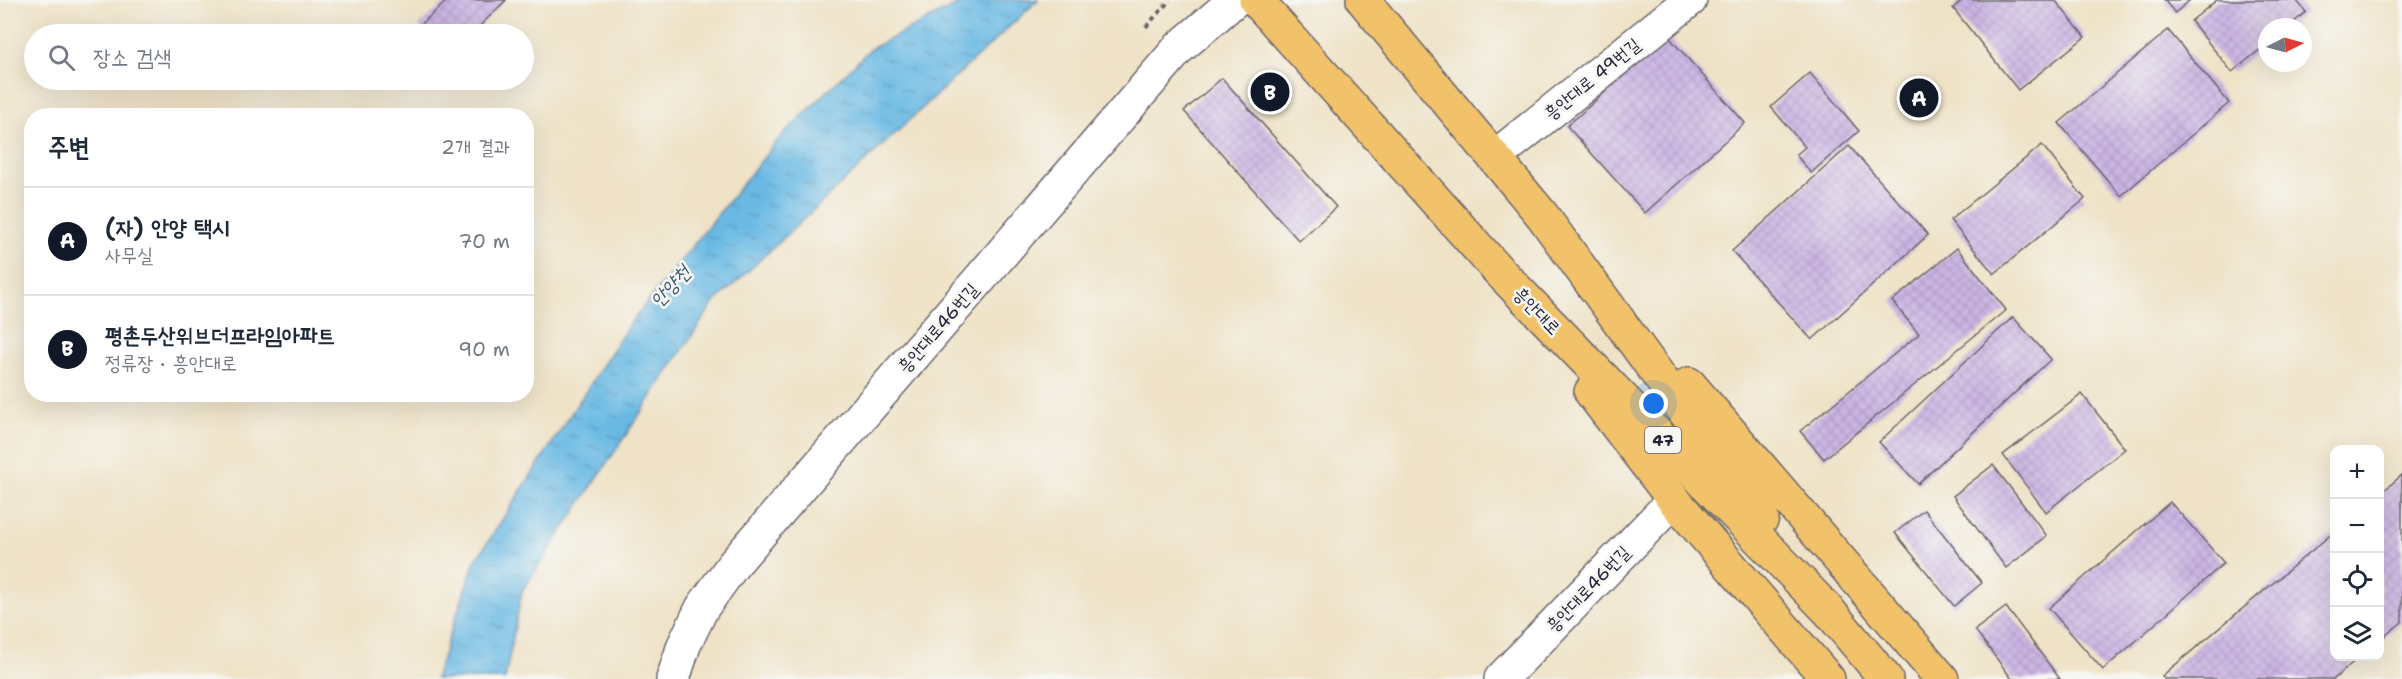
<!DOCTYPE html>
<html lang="ko">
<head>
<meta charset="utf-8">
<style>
  body { margin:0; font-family:"Shantell Sans","Poor Story",sans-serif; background:#f6f6f7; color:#1f2937 }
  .controls { position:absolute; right:18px; bottom:18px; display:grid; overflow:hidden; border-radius:12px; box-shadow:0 6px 24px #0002 }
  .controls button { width:54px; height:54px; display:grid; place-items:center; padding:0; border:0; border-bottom:2px solid #e0e1e3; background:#fff; color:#1f2937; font:30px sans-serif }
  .compass { position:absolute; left:2258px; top:18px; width:54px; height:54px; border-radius:50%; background:#fff; box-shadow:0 6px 24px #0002; rotate:84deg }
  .you { position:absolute; left:1654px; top:404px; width:21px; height:21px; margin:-15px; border:4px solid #fff; border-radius:50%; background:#1a73e8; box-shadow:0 0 0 9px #1a73e833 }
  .badge { display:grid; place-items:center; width:39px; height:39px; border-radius:50%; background:#111827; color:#fff; font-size:20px; font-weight:700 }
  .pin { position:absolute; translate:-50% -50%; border:3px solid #fff; box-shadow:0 2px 6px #0006 }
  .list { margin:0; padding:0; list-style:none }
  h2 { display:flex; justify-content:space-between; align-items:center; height:78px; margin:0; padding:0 24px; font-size:26px }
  h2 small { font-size:20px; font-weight:400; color:#747a83 }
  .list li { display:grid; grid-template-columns:39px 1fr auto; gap:18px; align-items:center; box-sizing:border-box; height:108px; padding:0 24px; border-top:2px solid #e0e1e3 }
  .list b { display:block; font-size:22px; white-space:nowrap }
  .list p { margin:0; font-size:20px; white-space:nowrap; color:#747a83 }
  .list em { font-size:20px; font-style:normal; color:#747a83 }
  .icon { flex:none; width:33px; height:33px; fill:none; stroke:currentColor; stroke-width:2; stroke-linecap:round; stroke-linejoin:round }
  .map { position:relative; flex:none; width:2402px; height:679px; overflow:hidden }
  .search { position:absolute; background:#fff; box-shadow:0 6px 24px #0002; left:24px; top:24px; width:510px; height:66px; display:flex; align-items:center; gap:15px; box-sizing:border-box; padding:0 21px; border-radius:33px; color:#747a83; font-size:22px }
  .panel { position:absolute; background:#fff; box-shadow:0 6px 24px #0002; left:24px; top:108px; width:510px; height:294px; border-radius:24px }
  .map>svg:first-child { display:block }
  .water { fill:url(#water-ripples); stroke:#466e90; stroke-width:1.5 }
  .building { fill:url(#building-cross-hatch) }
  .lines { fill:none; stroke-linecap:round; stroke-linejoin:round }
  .minor-casing { stroke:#6a656c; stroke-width:36 }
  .major-casing { stroke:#6a656c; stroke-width:36 }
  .path { stroke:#6a656c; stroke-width:4; stroke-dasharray:4.5 4.5; stroke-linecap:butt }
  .minor { stroke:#fff; stroke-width:33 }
  .major { stroke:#f2c26a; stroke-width:33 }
  .labels { text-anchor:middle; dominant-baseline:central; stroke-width:5; stroke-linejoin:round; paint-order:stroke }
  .shield { fill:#f6f6f2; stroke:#626272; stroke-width:1.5 }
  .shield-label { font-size:16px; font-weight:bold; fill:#22223b }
  .street-label { font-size:18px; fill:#22223b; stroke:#f6f6f2 }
  .water-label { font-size:20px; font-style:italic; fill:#3b5776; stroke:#f6f6f2 }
</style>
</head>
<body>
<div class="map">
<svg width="2402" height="679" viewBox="0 0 2402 679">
  <defs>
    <pattern id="water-ripples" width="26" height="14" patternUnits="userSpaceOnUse" patternTransform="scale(1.5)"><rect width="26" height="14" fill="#69b9e4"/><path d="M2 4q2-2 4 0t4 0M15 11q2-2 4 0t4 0" fill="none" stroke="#5696ba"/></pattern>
    <pattern id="building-cross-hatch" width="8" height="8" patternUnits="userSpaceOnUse" patternTransform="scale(1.5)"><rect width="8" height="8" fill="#ccb5e4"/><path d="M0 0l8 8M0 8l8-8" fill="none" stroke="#af9bc4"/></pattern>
  </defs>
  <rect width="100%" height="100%" fill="#f6f6f2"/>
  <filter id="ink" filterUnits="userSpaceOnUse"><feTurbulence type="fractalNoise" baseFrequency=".0167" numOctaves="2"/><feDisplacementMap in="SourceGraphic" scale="12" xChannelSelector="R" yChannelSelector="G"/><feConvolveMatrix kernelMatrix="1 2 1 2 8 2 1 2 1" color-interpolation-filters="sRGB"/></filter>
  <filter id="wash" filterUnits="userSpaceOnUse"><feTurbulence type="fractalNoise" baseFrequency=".008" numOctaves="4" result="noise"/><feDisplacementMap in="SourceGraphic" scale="24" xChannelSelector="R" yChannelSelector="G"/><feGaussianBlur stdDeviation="1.35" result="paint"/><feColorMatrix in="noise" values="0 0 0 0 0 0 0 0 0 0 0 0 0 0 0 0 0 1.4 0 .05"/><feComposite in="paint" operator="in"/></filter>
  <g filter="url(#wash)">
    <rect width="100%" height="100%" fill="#efe2c6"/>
    <!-- water -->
    <path class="water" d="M966 0H1038L713 304 522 591 505 679H435L474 563 629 325 777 141 870 49Z"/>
    <g id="blocks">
      <!-- building -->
      <g class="building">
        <path d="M448 0H506L472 34H428L419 26Z"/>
        <path d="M1963 0H2055L2085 37 2018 90 1953 8Z"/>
        <path d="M2164 0H2190L2175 13Z"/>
        <path d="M2217 0H2296L2306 12 2288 27H2267V44L2232 72 2191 21Z"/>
        <path d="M2168 30 2229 103 2121 196 2059 123Z"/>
        <path d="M1668 36 1745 123 1645 213 1567 126Z"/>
        <path d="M1810 73 1859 131 1811 173 1796 155 1805 147 1771 107Z"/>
        <path d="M1222 78 1336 207 1299 241 1184 111Z"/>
        <path d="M2042 145 2085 199 1994 274 1950 220Z"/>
        <path d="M1849 146 1928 235 1812 340 1732 251Z"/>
        <path d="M1957 248 2006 310 1824 459 1800 431 1919 334 1892 301Z"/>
        <path d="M2013 317 2051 359 1918 484 1879 442Z"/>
        <path d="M2082 394 2125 449 2046 512 2003 455Z"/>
        <path d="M1993 465 2047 536 2006 568 1953 496Z"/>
        <path d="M2402 475V622L2380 640V494Z"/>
        <path d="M2170 502 2224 563 2103 670 2049 608Z"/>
        <path d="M1924 510 1982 583 1954 606 1895 533Z"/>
        <path d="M2334 532V656H2360L2334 679H2164L2162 676Z"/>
        <path d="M2006 607 2060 679H2012L1975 630Z"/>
      </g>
    </g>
  </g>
  <g filter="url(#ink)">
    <use href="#blocks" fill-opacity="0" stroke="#6a656c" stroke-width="1.5"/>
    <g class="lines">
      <defs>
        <g id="minor">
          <path d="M1495 157 1690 0"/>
          <path d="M673 679 684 645 702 608 733 565 1180 47 1235 0"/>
          <path d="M1501 679 1674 500"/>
        </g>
        <g id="major">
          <path d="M1256 0 1497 269 1829 611 1886 679"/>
          <path d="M1363 0 1542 215 1762 518"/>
          <path d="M1689 384 1942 679"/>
          <path d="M1591 392 1674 500 1828 679"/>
        </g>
      </defs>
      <!-- minor casing -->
      <use href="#minor" class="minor-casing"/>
      <!-- major casing -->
      <use href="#major" class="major-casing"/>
      <!-- path -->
      <path class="path" d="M1146 27 1170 0"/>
      <!-- minor -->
      <use href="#minor" class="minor"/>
      <!-- major -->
      <use href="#major" class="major"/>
    </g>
  </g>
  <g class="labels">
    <!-- shield labels -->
    <rect class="shield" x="1645" y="427" width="36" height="26" rx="4.5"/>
    <g class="shield-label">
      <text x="1663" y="440">47</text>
    </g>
    <!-- street labels -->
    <g class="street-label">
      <text transform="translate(1592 79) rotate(-39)">흥안대로 49번길</text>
      <text transform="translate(1537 311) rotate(46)">흥안대로</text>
      <text transform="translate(938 328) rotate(-49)">흥안대로46번길</text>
      <text transform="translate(1588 589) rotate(-46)">흥안대로46번길</text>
    </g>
    <!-- water labels -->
    <g class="water-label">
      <text transform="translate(670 286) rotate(-47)">안양천</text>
    </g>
  </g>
</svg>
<div class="controls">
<button>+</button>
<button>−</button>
<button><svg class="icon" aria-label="locate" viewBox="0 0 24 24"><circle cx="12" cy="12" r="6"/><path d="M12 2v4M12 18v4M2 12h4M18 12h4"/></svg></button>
<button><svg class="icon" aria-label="layers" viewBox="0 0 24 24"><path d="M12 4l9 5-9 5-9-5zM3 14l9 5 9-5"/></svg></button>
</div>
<svg class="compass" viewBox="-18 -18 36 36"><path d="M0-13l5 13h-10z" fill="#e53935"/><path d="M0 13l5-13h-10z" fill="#747a83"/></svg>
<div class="you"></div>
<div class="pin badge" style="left:1919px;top:98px">A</div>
<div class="pin badge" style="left:1270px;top:92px">B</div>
<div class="search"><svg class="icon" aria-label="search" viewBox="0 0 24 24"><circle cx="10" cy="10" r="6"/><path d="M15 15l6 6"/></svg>장소 검색</div>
<section class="panel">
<h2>주변<small>2개 결과</small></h2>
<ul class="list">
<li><span class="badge">A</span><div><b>(자) 안양 택시</b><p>사무실</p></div><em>70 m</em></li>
<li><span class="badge">B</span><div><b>평촌두산위브더프라임아파트</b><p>정류장 · 흥안대로</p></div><em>90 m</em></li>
</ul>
</section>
</div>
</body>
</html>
